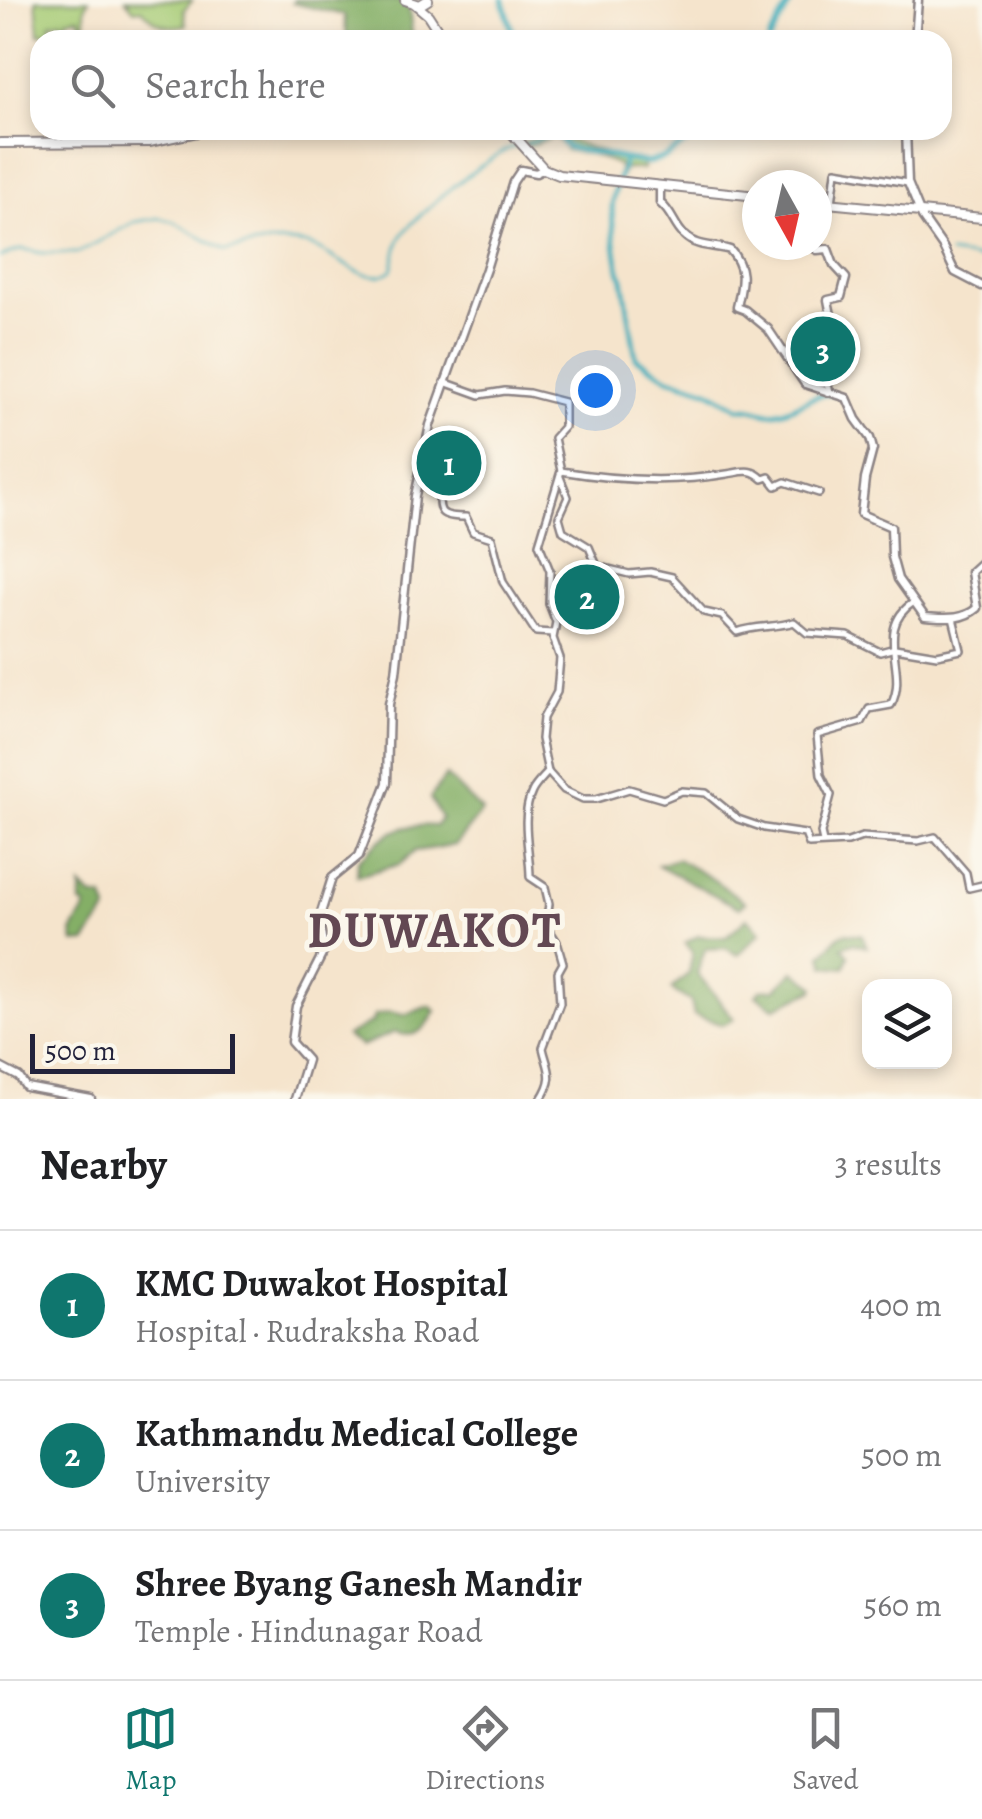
<!DOCTYPE html>
<html lang="en">
<head>
<meta charset="utf-8">
<style>
  body { margin:0; font-family:Alegreya,serif; background:#f2f2f2; color:#202124 }
  .controls { position:absolute; right:30px; bottom:30px; display:grid; overflow:hidden; border-radius:20px; box-shadow:0 5px 15px #0003 }
  .controls button { width:90px; height:90px; display:grid; place-items:center; padding:0; border:0; border-bottom:2px solid #e0e0e0; background:#fff; color:#202124; font:50px sans-serif }
  .compass { position:absolute; left:742px; top:170px; width:90px; height:90px; border-radius:50%; background:#fff; box-shadow:0 5px 15px #0003; rotate:172deg }
  .scale { position:absolute; left:30px; bottom:25px; width:205px; box-sizing:border-box; padding-left:10px; border:5px solid #22223b; border-top:0; font-size:28px; line-height:35px; white-space:nowrap; color:#22223b; -webkit-text-stroke:8px #fbf7ec; paint-order:stroke }
  .you { position:absolute; left:595px; top:390px; width:35px; height:35px; margin:-25px; border:8px solid #fff; border-radius:50%; background:#1a73e8; box-shadow:0 0 0 15px #1a73e833 }
  .badge { display:grid; place-items:center; width:65px; height:65px; border-radius:50%; background:#0f766e; color:#fff; font-size:32px; font-weight:700 }
  .pin { position:absolute; translate:-50% -50%; border:5px solid #fff; box-shadow:0 2px 10px #0006 }
  .list { margin:0; padding:0; list-style:none }
  h2 { display:flex; justify-content:space-between; align-items:center; height:130px; margin:0; padding:0 40px; font-size:42px }
  h2 small { font-size:32px; font-weight:400; color:#757577 }
  .list li { display:grid; grid-template-columns:65px 1fr auto; gap:30px; align-items:center; box-sizing:border-box; height:150px; padding:0 40px; border-top:2px solid #e0e0e0 }
  .list b { display:block; font-size:38px; white-space:nowrap }
  .list p { margin:0; font-size:32px; white-space:nowrap; color:#757577 }
  .list em { font-size:32px; font-style:normal; color:#757577 }
  .icon { flex:none; width:55px; height:55px; fill:none; stroke:currentColor; stroke-width:2; stroke-linecap:round; stroke-linejoin:round }
  .map { position:relative; flex:none; width:982px; height:1099px; overflow:hidden }
  .search { position:absolute; background:#fff; box-shadow:0 5px 15px #0003; left:30px; right:30px; top:30px; height:110px; display:flex; align-items:center; gap:25px; box-sizing:border-box; padding:0 35px; border-radius:30px; color:#757577; font-size:38px }
  .sheet { height:580px; background:#fff }
  nav { display:flex; justify-content:space-around; align-items:center; box-sizing:border-box; height:140px; border-top:2px solid #e0e0e0; background:#fff; font-size:28px; color:#757577 }
  nav a { display:grid; justify-items:center; gap:5px }
  nav .on { color:#0f766e }
  .map>svg:first-child { display:block }
  .green { fill:#a6cb75; stroke:#647658; stroke-width:2.5 }
  .forest { fill:#84af66; stroke:#536850; stroke-width:2.5 }
  .lines { fill:none; stroke-linecap:round; stroke-linejoin:round }
  .stream { stroke:#40afbc; stroke-width:2.5 }
  .canal { stroke:#40afbc; stroke-width:5 }
  .river { stroke:#40afbc; stroke-width:6 }
  .tertiary-casing { stroke:#8c8384; stroke-width:10 }
  .secondary-casing { stroke:#8c8384; stroke-width:11 }
  .primary-casing { stroke:#8c8384; stroke-width:12 }
  .tertiary { stroke:#fff; stroke-width:5 }
  .secondary { stroke:#fff; stroke-width:6 }
  .primary { stroke:#fff; stroke-width:8 }
  .labels { text-anchor:middle; dominant-baseline:central; stroke-width:10; stroke-linejoin:round; paint-order:stroke }
  .district-label { font-size:50px; font-weight:bold; letter-spacing:2.5px; fill:#634853; stroke:#fbf7ec }
</style>
</head>
<body>
<div class="map">
<svg width="982" height="1099" viewBox="0 0 982 1099">
  <rect width="100%" height="100%" fill="#fbf7ec"/>
  <filter id="ink" filterUnits="userSpaceOnUse"><feTurbulence type="fractalNoise" baseFrequency=".01" numOctaves="2"/><feDisplacementMap in="SourceGraphic" scale="20" xChannelSelector="R" yChannelSelector="G"/><feConvolveMatrix kernelMatrix="1 2 1 2 8 2 1 2 1" color-interpolation-filters="sRGB"/></filter>
  <filter id="wash" filterUnits="userSpaceOnUse"><feTurbulence type="fractalNoise" baseFrequency=".0048" numOctaves="4" result="noise"/><feDisplacementMap in="SourceGraphic" scale="40" xChannelSelector="R" yChannelSelector="G"/><feGaussianBlur stdDeviation="2.25" result="paint"/><feColorMatrix in="noise" values="0 0 0 0 0 0 0 0 0 0 0 0 0 0 0 0 0 1.4 0 .05"/><feComposite in="paint" operator="in"/></filter>
  <g filter="url(#wash)">
    <rect width="100%" height="100%" fill="#f5e4cc"/>
    <!-- green -->
    <g class="green">
      <path d="M36 0H89L85 8V25H82L79 17 67 19V25L63 27 62 21 51 23V32L39 34Z"/>
      <path d="M126 0H191L192 1 184 10 186 25C164 30 156 24 142 9L134 10Z"/>
      <path d="M553 130H559L565 139 617 157 643 160V169H624L622 175 619 174V165L590 154 566 150 555 136 526 147 522 143Z"/>
    </g>
    <!-- forest -->
    <g class="forest">
      <path d="M294 0H397L409 8 413 40H338L347 37 344 15 292 3Z"/>
      <path d="M446 776 482 811 455 845 415 851 400 864 357 876 358 861C386 834 396 823 436 826L441 818 430 798Z"/>
      <path d="M677 859 711 878 745 902 739 908 658 865Z"/>
      <path d="M81 886 91 896 104 898 108 910 86 942 74 943 72 932 85 910 86 906 81 904Z"/>
      <path d="M747 918 761 932 738 955 725 948 705 949 697 973 734 1019 723 1025 694 1015 691 1002 671 989 689 973 693 952 685 943 698 936 726 937Z"/>
      <path d="M846 933 862 935 867 947 852 943 842 947 849 955 845 968 825 966 822 955 840 935Z"/>
      <path d="M794 971 815 986 814 990 774 1008 756 995 760 990 776 989Z"/>
      <path d="M430 1006 436 1011C426 1028 416 1041 395 1032L361 1046 346 1036 372 1022 375 1015 390 1012 404 1015Z"/>
    </g>
    <g class="lines">
      <!-- stream -->
      <g class="stream">
        <path d="M526 144 557 133"/>
        <path d="M949 254 982 259"/>
        <path d="M0 257 22 249 42 253H78L134 222 159 218 175 222 225 251C252 246 278 239 305 244 332 249 365 291 392 270 395 261 396 248 400 239 411 217 494 151 518 145"/>
      </g>
      <!-- canal -->
      <path class="canal" d="M624 161C621 173 615 187 613 200 610 212 617 269 623 279L636 358 669 378 708 390 739 408C750 406 758 412 770 413 792 413 809 394 831 394"/>
      <!-- river -->
      <g class="river">
        <path d="M503 0 515 40"/>
        <path d="M769 40 792 0"/>
        <path d="M557 130 563 144 569 148 647 163 665 157 705 130"/>
      </g>
    </g>
  </g>
  <g filter="url(#ink)">
    <g class="lines">
      <defs>
        <g id="tertiary">
          <path d="M832 203 836 171 908 183"/>
          <path d="M444 382 480 395 505 391 529 393 564 402V427L554 438 561 471 539 544 550 571 549 604 556 622 553 638 560 658 557 692 543 718 541 739 548 772"/>
          <path d="M561 471C614 480 674 483 727 474 742 472 751 467 763 479L769 477 776 486 785 482 819 493"/>
          <path d="M420 475 439 483C440 509 433 517 466 517L473 532 492 538 503 582 536 632 553 633"/>
          <path d="M560 477 568 497 559 517 563 531 589 547 597 566 629 574 650 572 672 577 704 612 722 616 737 632C757 625 775 628 794 622L807 633 848 636 880 652 895 648 937 655 961 650 953 618"/>
          <path d="M548 772 564 790 583 799H596L629 789 663 799 682 791 706 793 738 819 764 828 805 834 809 844 848 842 862 837 918 841 935 837 966 873 969 888 982 885"/>
          <path d="M823 842 821 833 831 795 821 775 817 735 862 722 869 709 891 705C910 671 872 629 914 602"/>
          <path d="M541 1099C556 1076 548 1070 543 1048L560 1003 558 972 563 963 557 942 546 925 549 904 545 887 530 877C530 851 520 817 532 792 535 785 543 778 548 772"/>
        </g>
        <g id="secondary">
          <path d="M915 40 918 0"/>
          <path d="M906 130 908 183 922 217 943 247 955 272 982 286"/>
          <path d="M660 187V203C672 212 674 226 684 235 697 248 714 245 730 250 747 269 742 284 737 307L745 310 768 329 805 384 847 398 856 419 870 438 873 449 865 479 861 514 891 527 892 557 898 579 925 617C944 618 962 621 977 608L971 572 982 562"/>
          <path d="M810 245 817 250 828 249 834 265 846 278 841 297 828 300 832 320 825 366 829 392"/>
          <path d="M0 1067 19 1077 26 1087 91 1099"/>
          <path d="M295 1099 307 1060 291 1042 296 1006 324 951 319 919 332 878 359 856 387 783 389 704 396 673 415 496 430 425 486 269 513 182 521 170 536 173 544 169"/>
        </g>
        <g id="primary">
          <path d="M405 0 420 5 428 0"/>
          <path d="M415 4 428 15 444 40"/>
          <path d="M509 130 544 169 559 175 757 196"/>
          <path d="M0 143 149 142 207 130"/>
          <path d="M817 202 982 218"/>
        </g>
      </defs>
      <!-- tertiary casing -->
      <use href="#tertiary" class="tertiary-casing"/>
      <!-- secondary casing -->
      <use href="#secondary" class="secondary-casing"/>
      <!-- primary casing -->
      <use href="#primary" class="primary-casing"/>
      <!-- tertiary -->
      <use href="#tertiary" class="tertiary"/>
      <!-- secondary -->
      <use href="#secondary" class="secondary"/>
      <!-- primary -->
      <use href="#primary" class="primary"/>
    </g>
  </g>
  <g class="labels">
    <!-- district labels -->
    <g class="district-label">
      <text x="435" y="930">DUWAKOT</text>
    </g>
  </g>
</svg>
<div class="controls">
<button><svg class="icon" aria-label="layers" viewBox="0 0 24 24"><path d="M12 4l9 5-9 5-9-5zM3 14l9 5 9-5"/></svg></button>
</div>
<svg class="compass" viewBox="-18 -18 36 36"><path d="M0-13l5 13h-10z" fill="#e53935"/><path d="M0 13l5-13h-10z" fill="#757577"/></svg>
<div class="scale">500 m</div>
<div class="you"></div>
<div class="pin badge" style="left:449px;top:463px">1</div>
<div class="pin badge" style="left:587px;top:597px">2</div>
<div class="pin badge" style="left:823px;top:349px">3</div>
<div class="search"><svg class="icon" aria-label="search" viewBox="0 0 24 24"><circle cx="10" cy="10" r="6"/><path d="M15 15l6 6"/></svg>Search here</div>
</div>
<section class="sheet">
<h2>Nearby<small>3 results</small></h2>
<ul class="list">
<li><span class="badge">1</span><div><b>KMC Duwakot Hospital</b><p>Hospital · Rudraksha Road</p></div><em>400 m</em></li>
<li><span class="badge">2</span><div><b>Kathmandu Medical College</b><p>University</p></div><em>500 m</em></li>
<li><span class="badge">3</span><div><b>Shree Byang Ganesh Mandir</b><p>Temple · Hindunagar Road</p></div><em>560 m</em></li>
</ul>
</section>
<nav>
<a class="on"><svg class="icon" aria-label="map" viewBox="0 0 24 24"><path d="M3 6l6-2 6 2 6-2v14l-6 2-6-2-6 2zM9 4v14M15 6v14"/></svg>Map</a>
<a><svg class="icon" aria-label="directions" viewBox="0 0 24 24"><path d="M12 3l9 9-9 9-9-9zM9 14v-3h6M13 9l2 2-2 2"/></svg>Directions</a>
<a><svg class="icon" aria-label="saved" viewBox="0 0 24 24"><path d="M7 4h10v16l-5-4-5 4z"/></svg>Saved</a>
</nav>
</body>
</html>
